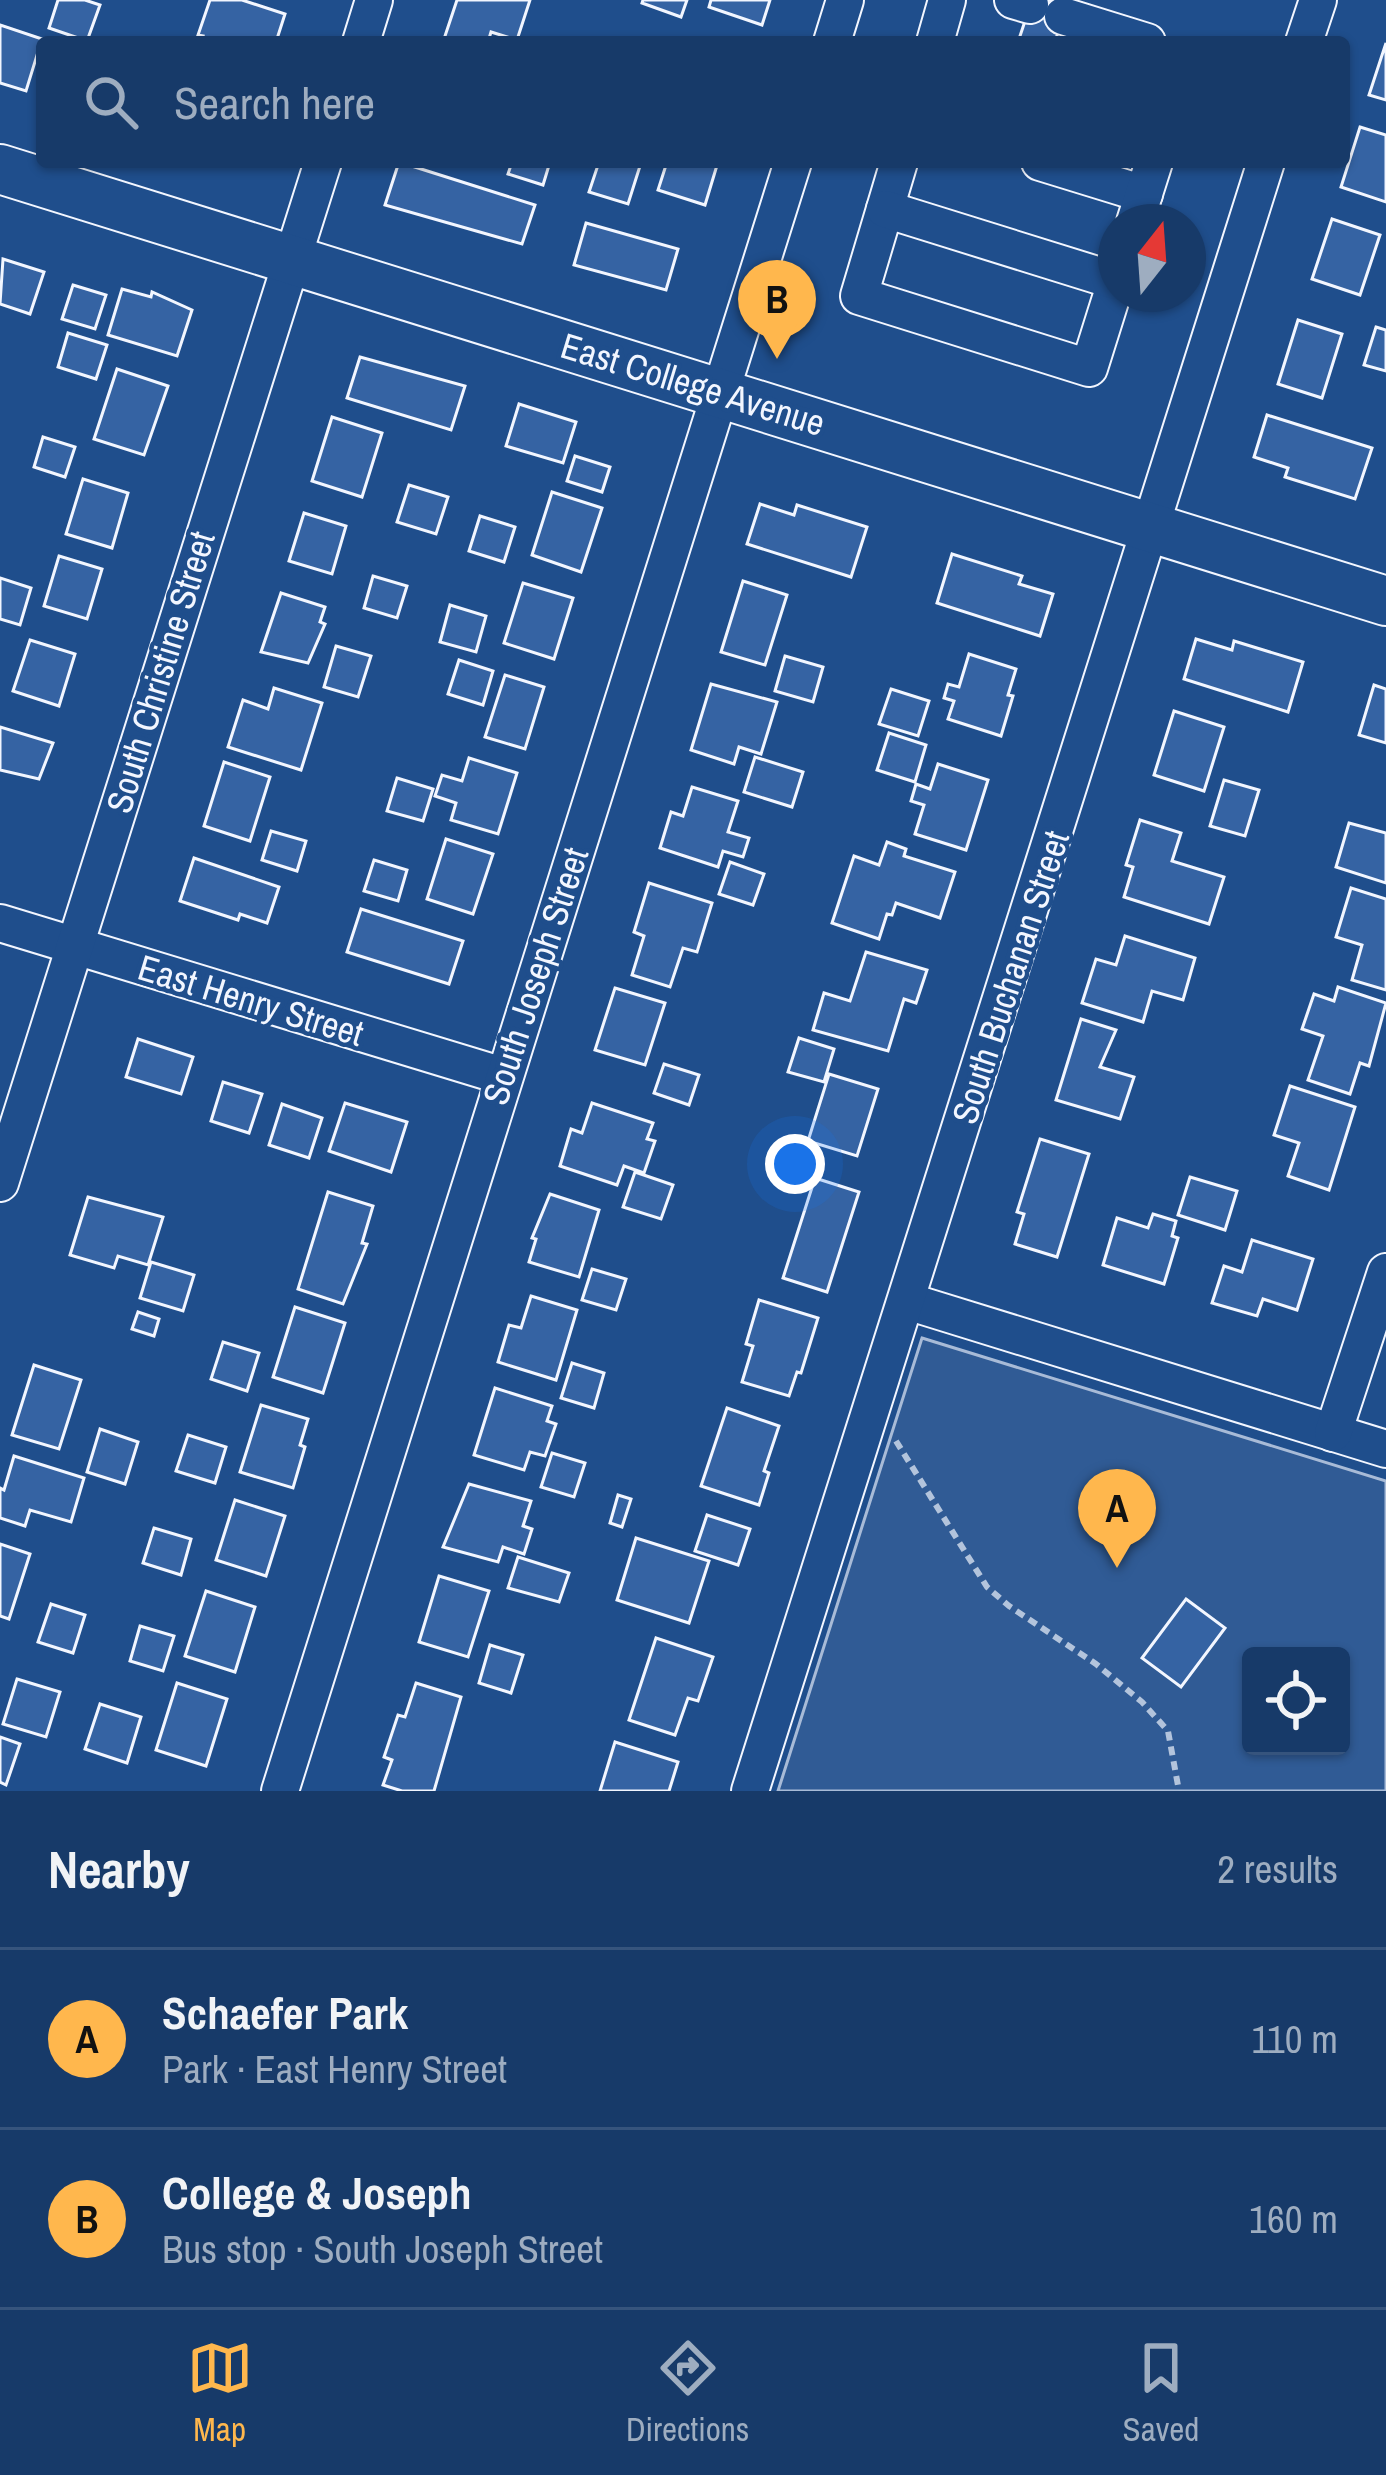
<!DOCTYPE html>
<html lang="en">
<head>
<meta charset="utf-8">
<style>
  body { margin:0; font-family:"Archivo Narrow",sans-serif; background:#244571; color:#f1f3f6 }
  .controls { position:absolute; right:36px; bottom:36px; display:grid; overflow:hidden; border-radius:12px; box-shadow:0 3px 9px #0004 }
  .controls button { width:108px; height:108px; display:grid; place-items:center; padding:0; border:0; border-bottom:3px solid #36547d; background:#173a69; color:#f1f3f6; font:60px sans-serif }
  .compass { position:absolute; left:1098px; top:204px; width:108px; height:108px; border-radius:50%; background:#173a69; box-shadow:0 3px 9px #0004; rotate:17deg }
  .you { position:absolute; left:795px; top:1164px; width:42px; height:42px; margin:-30px; border:9px solid #fff; border-radius:50%; background:#1a73e8; box-shadow:0 0 0 18px #1a73e833 }
  .badge { display:grid; place-items:center; width:78px; height:78px; border-radius:50%; background:#ffb74d; color:#111; font-size:39px; font-weight:700 }
  .pin { position:absolute; translate:-50% -99px; filter:drop-shadow(0 3px 6px #0008) }
  .pin::after { content:''; position:absolute; top:63px; width:42px; height:36px; background:inherit; clip-path:polygon(0 0,100% 0,50% 100%) }
  .list { margin:0; padding:0; list-style:none }
  h2 { display:flex; justify-content:space-between; align-items:center; height:156px; margin:0; padding:0 48px; font-size:51px }
  h2 small { font-size:39px; font-weight:400; color:#9eadc0 }
  .list li { display:grid; grid-template-columns:78px 1fr auto; gap:36px; align-items:center; box-sizing:border-box; height:180px; padding:0 48px; border-top:3px solid #36547d }
  .list b { display:block; font-size:45px; white-space:nowrap }
  .list p { margin:0; font-size:39px; white-space:nowrap; color:#9eadc0 }
  .list em { font-size:39px; font-style:normal; color:#9eadc0 }
  .icon { flex:none; width:66px; height:66px; fill:none; stroke:currentColor; stroke-width:2; stroke-linecap:round; stroke-linejoin:round }
  .map { position:relative; flex:none; width:1386px; height:1791px; overflow:hidden }
  .search { position:absolute; background:#173a69; box-shadow:0 3px 9px #0004; left:36px; right:36px; top:36px; height:132px; display:flex; align-items:center; gap:30px; box-sizing:border-box; padding:0 42px; border-radius:12px; color:#9eadc0; font-size:45px }
  .sheet { height:516px; background:#173a69 }
  nav { display:flex; justify-content:space-around; align-items:center; box-sizing:border-box; height:168px; border-top:3px solid #36547d; background:#173a69; font-size:33px; color:#9eadc0 }
  nav a { display:grid; justify-items:center; gap:6px }
  nav .on { color:#ffb74d }
  .map>svg:first-child { display:block }
  .built { fill:#305b95; stroke:#a8bbd7; stroke-width:3; fill-rule:evenodd }
  .building { fill:#3563a3; stroke:#f2f6ff; stroke-width:3 }
  .lines { fill:none; stroke-linecap:round; stroke-linejoin:round }
  .minor-casing { stroke:#f2f6ff; stroke-width:40 }
  .major-casing { stroke:#f2f6ff; stroke-width:52 }
  .path { stroke:#b3c4dc; stroke-width:6; stroke-dasharray:9 6; stroke-linecap:butt }
  .minor { stroke:#1f4e8c; stroke-width:36 }
  .major { stroke:#1f4e8c; stroke-width:48 }
  .labels { text-anchor:middle; dominant-baseline:central; stroke-width:9; stroke-linejoin:round; paint-order:stroke }
  .street-label { font-size:36px; fill:#f2f6ff; stroke:#1f4e8c }
</style>
</head>
<body>
<div class="map">
<svg width="1386" height="1791" viewBox="0 0 1386 1791">
  <rect width="100%" height="100%" fill="#1f4e8c"/>
  <!-- built -->
  <path class="built" d="M922 1338 1386 1481V1791H778ZM1251 1656H1341V1746H1251Z"/>
  <!-- building -->
  <g class="building">
    <path d="M58 0H85L100 5 87 41 49 28Z"/>
    <path d="M210 0H242L285 14 276 42H201L203 36 198 35Z"/>
    <path d="M457 0H530L517 40 491 32 488 42H443Z"/>
    <path d="M643 0H687L681 17 642 3Z"/>
    <path d="M711 0H770L762 25 709 7Z"/>
    <path d="M1032 0H1068L1055 42H1018Z"/>
    <path d="M0 25 42 39 26 91 0 83Z"/>
    <path d="M1386 43V100L1369 95Z"/>
    <path d="M1360 127 1386 135V202L1341 187Z"/>
    <path d="M399 162 535 205 522 244 385 205Z"/>
    <path d="M512 162H550L543 185 508 174Z"/>
    <path d="M599 162 640 166 628 204 589 192Z"/>
    <path d="M667 162H718L705 205 658 190Z"/>
    <path d="M1332 219 1380 235 1360 295 1312 279Z"/>
    <path d="M586 223 678 249 666 290 574 265Z"/>
    <path d="M3 259 44 272 30 314 0 304Z"/>
    <path d="M73 285 106 295 95 329 62 319Z"/>
    <path d="M122 289 151 297 152 292 192 310 177 356 108 335Z"/>
    <path d="M1298 320 1342 334 1322 398 1278 384Z"/>
    <path d="M1376 327 1386 330V371L1364 365Z"/>
    <path d="M68 333 107 345 96 379 58 367Z"/>
    <path d="M360 357 465 386 451 430 347 398Z"/>
    <path d="M117 369 168 386 144 455 94 439Z"/>
    <path d="M519 404 576 422 563 463 506 446Z"/>
    <path d="M1267 415 1372 448 1355 499 1285 477 1288 468 1254 457Z"/>
    <path d="M332 417 382 433 362 497 312 481Z"/>
    <path d="M43 437 75 447 65 477 34 467Z"/>
    <path d="M575 456 610 467 602 492 567 481Z"/>
    <path d="M83 479 128 493 112 548 66 534Z"/>
    <path d="M409 485 448 497 436 534 397 522Z"/>
    <path d="M552 492 602 508 581 572 532 555Z"/>
    <path d="M760 504 794 515 797 505 867 527 851 577 747 544Z"/>
    <path d="M304 513 346 526 332 574 289 561Z"/>
    <path d="M480 516 515 527 504 562 469 551Z"/>
    <path d="M952 554 1022 576 1019 584 1053 594 1040 636 937 603Z"/>
    <path d="M59 556 102 569 87 619 44 606Z"/>
    <path d="M373 576 407 586 397 618 364 608Z"/>
    <path d="M0 578 31 588 20 625 0 619Z"/>
    <path d="M743 581 787 595 765 665 721 652Z"/>
    <path d="M523 583 573 598 554 659 504 643Z"/>
    <path d="M281 593 325 607 320 622 325 624 308 663 261 652Z"/>
    <path d="M450 605 486 616 476 652 440 642Z"/>
    <path d="M1196 639 1232 650 1234 641 1303 662 1288 712 1184 679Z"/>
    <path d="M30 640 75 654 59 706 13 691Z"/>
    <path d="M336 646 371 656 358 697 324 687Z"/>
    <path d="M969 654 1016 669 1008 695 1013 696 1001 736 948 719 954 701 944 698 948 684 959 687Z"/>
    <path d="M785 656 823 667 813 702 775 691Z"/>
    <path d="M459 660 493 671 483 705 448 694Z"/>
    <path d="M505 675 544 687 525 749 485 737Z"/>
    <path d="M711 684 777 702 761 754 739 747 734 764 691 750Z"/>
    <path d="M1374 685 1386 689V743L1359 735Z"/>
    <path d="M274 688 322 703 301 770 228 747 243 700 268 709Z"/>
    <path d="M891 689 929 701 918 736 879 724Z"/>
    <path d="M1174 711 1224 727 1204 791 1154 775Z"/>
    <path d="M0 727 53 743 39 779 0 770Z"/>
    <path d="M889 733 926 745 915 782 877 770Z"/>
    <path d="M755 757 803 772 792 807 744 792Z"/>
    <path d="M469 758 517 773 498 834 451 820 456 803 435 796 442 775 462 781Z"/>
    <path d="M224 762 270 777 250 841 204 826Z"/>
    <path d="M938 764 988 780 966 850 915 834 924 805 911 801 916 784 930 789Z"/>
    <path d="M397 778 433 789 423 821 387 811Z"/>
    <path d="M1224 780 1259 790 1245 836 1210 826Z"/>
    <path d="M692 787 738 801 728 832 749 838 743 857 723 851 718 867 660 848 671 812 683 816Z"/>
    <path d="M1140 820 1181 833 1172 861 1224 877 1209 924 1124 897 1133 867 1126 865Z"/>
    <path d="M1349 823 1386 833V883L1336 867Z"/>
    <path d="M271 831 306 841 297 871 262 860Z"/>
    <path d="M446 839 493 854 473 914 427 899Z"/>
    <path d="M887 842 906 849 904 856 955 872 940 918 896 903 892 915 887 914 879 939 832 923 854 856 879 865Z"/>
    <path d="M194 858 279 887 267 923 240 914 238 920 180 901Z"/>
    <path d="M374 860 407 870 398 901 364 891Z"/>
    <path d="M730 862 764 874 753 905 719 894Z"/>
    <path d="M649 883 712 903 697 952 683 948 670 987 632 975 644 936 634 932Z"/>
    <path d="M1351 888 1386 899V990L1352 980 1362 945 1336 937Z"/>
    <path d="M361 909 463 941 449 984 347 952Z"/>
    <path d="M1125 936 1195 958 1183 1000 1152 991 1143 1022 1082 1003 1096 959 1116 965Z"/>
    <path d="M866 952 927 970 916 1003 904 999 888 1051 813 1030 824 993 850 1001Z"/>
    <path d="M1338 987 1386 1003 1369 1066 1360 1063 1350 1094 1308 1080 1323 1036 1302 1029 1314 994 1334 1001Z"/>
    <path d="M615 988 665 1003 645 1065 595 1050Z"/>
    <path d="M1081 1019 1116 1030 1100 1067 1134 1077 1120 1119 1056 1100Z"/>
    <path d="M799 1038 834 1049 824 1082 788 1072Z"/>
    <path d="M138 1039 193 1057 181 1094 126 1077Z"/>
    <path d="M664 1064 699 1075 689 1105 654 1093Z"/>
    <path d="M829 1074 878 1089 857 1156 808 1141Z"/>
    <path d="M223 1082 262 1094 249 1133 211 1121Z"/>
    <path d="M1290 1086 1355 1107 1329 1190 1288 1176 1299 1143 1274 1135Z"/>
    <path d="M345 1103 407 1122 391 1172 329 1151Z"/>
    <path d="M592 1103 653 1123 647 1139 655 1141 644 1173 624 1166 617 1185 560 1166 571 1129 582 1133Z"/>
    <path d="M282 1104 322 1118 309 1158 269 1145Z"/>
    <path d="M1040 1139 1089 1154 1057 1257 1015 1244 1024 1214 1017 1212Z"/>
    <path d="M635 1172 673 1185 661 1219 623 1207Z"/>
    <path d="M1190 1177 1237 1191 1225 1230 1178 1215Z"/>
    <path d="M815 1178 859 1192 827 1292 783 1278Z"/>
    <path d="M328 1192 373 1206 362 1243 367 1244 343 1304 298 1289Z"/>
    <path d="M550 1194 599 1210 579 1277 529 1262 536 1239 532 1238Z"/>
    <path d="M88 1197 163 1217 148 1265 118 1256 114 1268 70 1255Z"/>
    <path d="M1153 1214 1176 1221 1172 1236 1178 1238 1164 1284 1103 1265 1117 1218 1148 1228Z"/>
    <path d="M1252 1240 1313 1259 1297 1310 1263 1299 1257 1316 1212 1303 1224 1266 1242 1272Z"/>
    <path d="M151 1262 194 1275 183 1311 140 1298Z"/>
    <path d="M592 1269 626 1279 616 1310 582 1300Z"/>
    <path d="M531 1296 577 1310 556 1380 498 1362 509 1325 521 1328Z"/>
    <path d="M759 1300 818 1318 801 1373 797 1372 789 1396 742 1382 753 1346 746 1344Z"/>
    <path d="M295 1307 345 1323 323 1393 273 1377Z"/>
    <path d="M138 1312 159 1319 154 1336 132 1329Z"/>
    <path d="M223 1342 259 1353 247 1391 211 1379Z"/>
    <path d="M572 1363 604 1373 594 1408 561 1398Z"/>
    <path d="M34 1365 81 1380 59 1449 12 1435Z"/>
    <path d="M495 1388 552 1406 547 1421 556 1424 545 1456 530 1452 524 1470 474 1455Z"/>
    <path d="M261 1405 308 1419 300 1445 305 1447 293 1488 240 1472Z"/>
    <path d="M727 1408 779 1426 764 1471 769 1473 759 1505 701 1486Z"/>
    <path d="M100 1429 138 1442 125 1484 87 1472Z"/>
    <path d="M188 1435 226 1447 215 1483 176 1471Z"/>
    <path d="M552 1453 585 1463 574 1497 541 1487Z"/>
    <path d="M14 1456 84 1478 71 1522 30 1510 25 1526 0 1518V1488L4 1490Z"/>
    <path d="M469 1484 531 1501 523 1526 532 1529 524 1554 503 1547 498 1562 443 1547Z"/>
    <path d="M618 1495 631 1499 622 1527 610 1523Z"/>
    <path d="M235 1500 285 1516 266 1576 216 1560Z"/>
    <path d="M707 1515 750 1529 738 1565 695 1551Z"/>
    <path d="M154 1528 191 1539 181 1575 143 1563Z"/>
    <path d="M636 1538 709 1561 689 1623 617 1600Z"/>
    <path d="M0 1544 30 1554 9 1619 0 1616Z"/>
    <path d="M518 1557 569 1573 559 1602 508 1588Z"/>
    <path d="M439 1576 489 1591 468 1657 419 1642Z"/>
    <path d="M206 1591 255 1607 235 1672 185 1656Z"/>
    <path d="M1186 1599 1225 1628 1181 1687 1142 1658Z"/>
    <path d="M51 1604 85 1615 73 1653 38 1642Z"/>
    <path d="M140 1626 174 1636 163 1671 130 1661Z"/>
    <path d="M656 1638 713 1657 698 1701 688 1698 675 1735 629 1720Z"/>
    <path d="M490 1645 523 1655 511 1693 479 1683Z"/>
    <path d="M17 1679 60 1692 46 1737 3 1724Z"/>
    <path d="M177 1683 227 1699 206 1766 156 1750Z"/>
    <path d="M416 1683 461 1697 434 1791H402L383 1785 392 1760 384 1757 398 1715 405 1717Z"/>
    <path d="M100 1704 141 1717 127 1763 85 1749Z"/>
    <path d="M0 1737 20 1744 6 1785 0 1782Z"/>
    <path d="M615 1742 678 1762 669 1791H600Z"/>
  </g>
  <g class="lines">
    <defs>
      <g id="minor">
        <path d="M1013 0 1030 5"/>
        <path d="M1063 16 1147 42"/>
        <path d="M361 42 374 0"/>
        <path d="M832 42 845 0"/>
        <path d="M935 42 947 0"/>
        <path d="M1304 42 1318 0"/>
        <path d="M899 162 859 296 1089 368 1116 282"/>
        <path d="M1040 162 1144 194"/>
        <path d="M885 209 1116 281"/>
        <path d="M1135 222 1154 162"/>
        <path d="M0 923 503 1076"/>
        <path d="M0 1183 323 162"/>
        <path d="M907 1301 1386 1449"/>
        <path d="M1333 1433 1386 1272"/>
        <path d="M280 1791 793 162"/>
        <path d="M750 1791 1266 162"/>
      </g>
      <path id="major" d="M0 169 1386 601"/>
    </defs>
    <!-- minor casing -->
    <use href="#minor" class="minor-casing"/>
    <!-- major casing -->
    <use href="#major" class="major-casing"/>
    <!-- path -->
    <path class="path" d="M896 1441 987 1587 1009 1606 1096 1664 1142 1702 1168 1731 1179 1791"/>
    <!-- minor -->
    <use href="#minor" class="minor"/>
    <!-- major -->
    <use href="#major" class="major"/>
  </g>
  <g class="labels">
    <!-- street labels -->
    <g class="street-label">
      <text transform="translate(693 384) rotate(17)">East College Avenue</text>
      <text transform="translate(160 672) rotate(-73)">South Christine Street</text>
      <text transform="translate(535 976) rotate(-72)">South Joseph Street</text>
      <text transform="translate(1010 977) rotate(-72)">South Buchanan Street</text>
      <text transform="translate(251 1000) rotate(17)">East Henry Street</text>
    </g>
  </g>
</svg>
<div class="controls">
<button><svg class="icon" aria-label="locate" viewBox="0 0 24 24"><circle cx="12" cy="12" r="6"/><path d="M12 2v4M12 18v4M2 12h4M18 12h4"/></svg></button>
</div>
<svg class="compass" viewBox="-18 -18 36 36"><path d="M0-13l5 13h-10z" fill="#e53935"/><path d="M0 13l5-13h-10z" fill="#9eadc0"/></svg>
<div class="you"></div>
<div class="pin badge" style="left:1117px;top:1568px">A</div>
<div class="pin badge" style="left:777px;top:359px">B</div>
<div class="search"><svg class="icon" aria-label="search" viewBox="0 0 24 24"><circle cx="10" cy="10" r="6"/><path d="M15 15l6 6"/></svg>Search here</div>
</div>
<section class="sheet">
<h2>Nearby<small>2 results</small></h2>
<ul class="list">
<li><span class="badge">A</span><div><b>Schaefer Park</b><p>Park · East Henry Street</p></div><em>110 m</em></li>
<li><span class="badge">B</span><div><b>College &amp; Joseph</b><p>Bus stop · South Joseph Street</p></div><em>160 m</em></li>
</ul>
</section>
<nav>
<a class="on"><svg class="icon" aria-label="map" viewBox="0 0 24 24"><path d="M3 6l6-2 6 2 6-2v14l-6 2-6-2-6 2zM9 4v14M15 6v14"/></svg>Map</a>
<a><svg class="icon" aria-label="directions" viewBox="0 0 24 24"><path d="M12 3l9 9-9 9-9-9zM9 14v-3h6M13 9l2 2-2 2"/></svg>Directions</a>
<a><svg class="icon" aria-label="saved" viewBox="0 0 24 24"><path d="M7 4h10v16l-5-4-5 4z"/></svg>Saved</a>
</nav>
</body>
</html>
